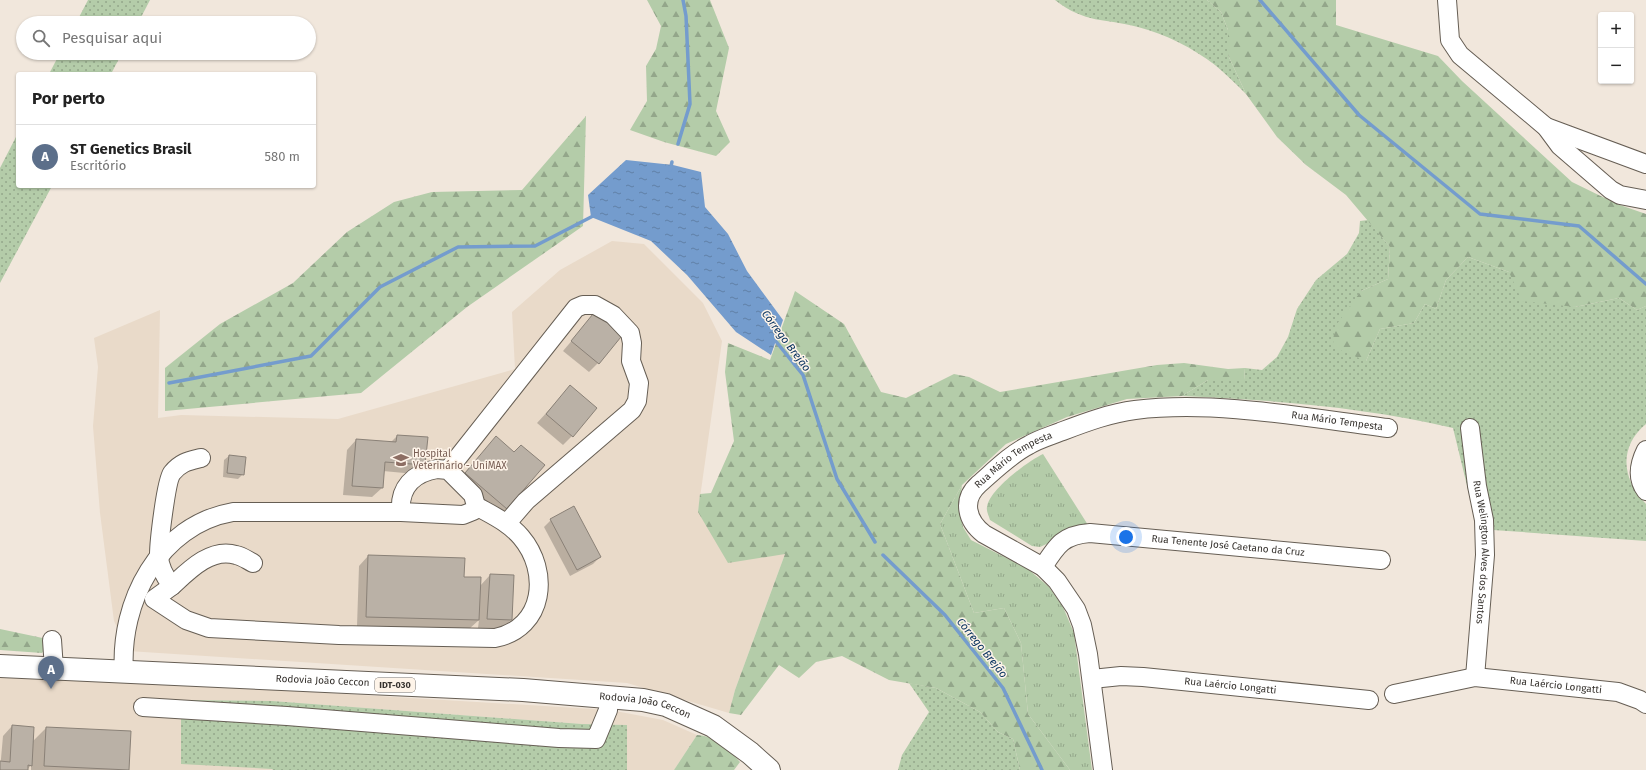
<!DOCTYPE html>
<html lang="pt">
<head>
<meta charset="utf-8">
<style>
  body { margin:0; font-family:"Fira Sans",sans-serif; background:#f6f6f6; color:#222 }
  .controls { position:absolute; right:12px; top:12px; display:grid; overflow:hidden; border-radius:4px; box-shadow:0 1px 3px #0004 }
  .controls button { width:36px; height:36px; display:grid; place-items:center; padding:0; border:0; border-bottom:1px solid #e0e0e0; background:#fff; color:#222; font:20px sans-serif }
  .you { position:absolute; left:1126px; top:537px; width:14px; height:14px; margin:-10px; border:3px solid #fff; border-radius:50%; background:#1a73e8; box-shadow:0 0 0 6px #1a73e833 }
  .badge { display:grid; place-items:center; width:26px; height:26px; border-radius:50%; background:#7f6800; color:#fff; font-size:13px; font-weight:700 }
  .pin { position:absolute; translate:-50% -33px; filter:drop-shadow(0 1px 2px #0008) }
  .pin::after { content:''; position:absolute; top:21px; width:14px; height:12px; background:inherit; clip-path:polygon(0 0,100% 0,50% 100%) }
  .list { margin:0; padding:0; list-style:none }
  h2 { display:flex; justify-content:space-between; align-items:center; height:52px; margin:0; padding:0 16px; font-size:17px }
  h2 small { font-size:13px; font-weight:400; color:#767676 }
  .list li { display:grid; grid-template-columns:26px 1fr auto; gap:12px; align-items:center; box-sizing:border-box; height:64px; padding:0 16px; border-top:1px solid #e0e0e0 }
  .list b { display:block; font-size:15px; white-space:nowrap }
  .list p { margin:0; font-size:13px; white-space:nowrap; color:#767676 }
  .list em { font-size:13px; font-style:normal; color:#767676 }
  .icon { flex:none; width:22px; height:22px; fill:none; stroke:currentColor; stroke-width:2; stroke-linecap:round; stroke-linejoin:round }
  .map { position:relative; flex:none; width:1646px; height:770px; overflow:hidden }
  .search { position:absolute; background:#fff; box-shadow:0 1px 3px #0004; left:16px; top:16px; width:300px; height:44px; display:flex; align-items:center; gap:10px; box-sizing:border-box; padding:0 14px; border-radius:22px; color:#767676; font-size:15px }
  .panel { position:absolute; background:#fff; box-shadow:0 1px 3px #0004; left:16px; top:72px; width:300px; height:116px; border-radius:4px }
  .map>svg:first-child { display:block }
  .built { fill:#e9dac9 }
  .grass { fill:url(#grass-dots) }
  .forest { fill:url(#forest-firs) }
  .park { fill:url(#park-tufts) }
  .water { fill:url(#water-ripples) }
  .shadow { fill:#0003 }
  .lines { fill:none; stroke-linecap:round; stroke-linejoin:round }
  .stream { stroke:#749ccd; stroke-width:3.5 }
  .building { fill:#bab1a6; stroke:#8a8177 }
  .minor-casing { stroke:#665e54; stroke-width:20 }
  .major-casing { stroke:#665e54; stroke-width:24 }
  .minor { stroke:#fff; stroke-width:18 }
  .major { stroke:#fff; stroke-width:22 }
  .labels { text-anchor:middle; dominant-baseline:central; stroke-width:3; stroke-linejoin:round; paint-order:stroke }
  .shield { fill:#fef4e9; stroke:#736d67; stroke-width:1 }
  .shield-label { font-size:9px; font-weight:bold; fill:#37332f }
  .street-label { font-size:10px; fill:#37332f; stroke:#fef4e9 }
  .education-label { font-size:10px; fill:#785e54; stroke:#fef4e9; text-anchor:start }
  .water-label { font-size:11px; font-style:italic; fill:#06315e; stroke:#fef4e9 }
</style>
</head>
<body>
<div class="map">
<svg width="1646" height="770" viewBox="0 0 1646 770">
  <defs>
    <pattern id="grass-dots" width="8" height="8" patternUnits="userSpaceOnUse"><rect width="8" height="8" fill="#b4cca9"/><path d="M2 2h.1M6 6h.1" fill="none" stroke="#93a68a" stroke-width="1.8" stroke-linecap="round"/></pattern>
    <pattern id="forest-firs" width="22" height="20" patternUnits="userSpaceOnUse"><rect width="22" height="20" fill="#b4cca9"/><path d="M5 1l3.5 6h-7zM16 11l3.5 6h-7z" fill="#93a68a"/></pattern>
    <pattern id="park-tufts" width="24" height="20" patternUnits="userSpaceOnUse"><rect width="24" height="20" fill="#b4cca9"/><path d="M3 7l-1-3M5 7V3M7 7l1-3M15 17l-1-3M17 17v-4M19 17l1-3" fill="none" stroke="#93a68a"/></pattern>
    <pattern id="water-ripples" width="26" height="14" patternUnits="userSpaceOnUse"><rect width="26" height="14" fill="#749ccd"/><path d="M2 4q2-2 4 0t4 0M15 11q2-2 4 0t4 0" fill="none" stroke="#6080a7"/></pattern>
  </defs>
  <rect width="100%" height="100%" fill="#f1e7dc"/>
  <!-- built -->
  <g class="built">
    <path d="M612 241 644 244 703 303 722 341 698 512 785 554 735 690 729 713 627 683 128 651 114 621 100 513 93 426 98 367 94 338 160 310 158 418 181 415 338 419 515 369 512 312 560 270Z"/>
    <path d="M0 673 610 710 663 720 697 735 674 770H627L626 725 582 724 272 701 181 700 273 770H0Z"/>
  </g>
  <!-- grass -->
  <g class="grass">
    <path d="M88 0H150L138 23H76Z"/>
    <path d="M1055 0H1207L1221 12 1228 30V55L1246 94C1236 84 1226 74 1215 65 1193 48 1165 34 1138 27 1104 18 1086 24 1055 0Z"/>
    <path d="M60 53H122L111 74H49Z"/>
    <path d="M18 133V186H52L0 283V168Z"/>
    <path d="M1368 220 1390 247 1388 279 1361 291 1366 361 1380 329 1414 323 1425 304 1436 309 1446 280 1468 257 1509 272 1575 307 1619 298 1637 310 1646 306V424C1618 447 1622 480 1646 504V541L1493 530 1478 531 1453 428C1364 407 1273 400 1182 396L1208 380H1244L1245 368 1262 370 1277 357 1288 337 1297 309 1316 280 1347 254 1359 233 1360 221Z"/>
    <path d="M909 683 936 688 980 712 998 732 1013 739 1020 770H898L902 755 929 712Z"/>
    <path d="M181 700 272 701 582 724 627 725V770H273L272 769 181 764Z"/>
  </g>
  <!-- forest -->
  <g class="forest">
    <path d="M647 0H710L729 48 716 111 730 142 716 156 664 142 630 130 647 101 646 66 656 49 661 26Z"/>
    <path d="M1207 0H1336V25L1438 56 1462 81 1572 182 1617 204 1646 214V306L1637 310 1619 298 1575 307 1522 301 1509 272 1468 257 1446 280 1436 309 1425 304 1414 323 1380 329 1366 361 1333 347 1334 328 1361 291 1388 279 1390 247 1346 195 1306 165 1277 137 1246 94 1228 55V30L1221 12Z"/>
    <path d="M586 116 583 226 467 307 361 393 165 411V368L220 324 293 283 347 232 394 202 432 192 522 190Z"/>
    <path d="M795 291 844 324 881 392 906 398 954 374 969 377 1000 392 1157 365 1184 363 1228 369 1245 368 1244 380H1208L1182 396 1127 399 1067 417 1006 444 962 485 940 524 974 613 1004 608 1021 643 1028 714 1070 770H1020L1013 739 998 732 980 712 936 688 889 680 842 656 816 662 799 678 779 665 741 715 729 713 735 690 785 554 728 563 698 512 700 494 711 493 734 441 725 372 728 343 770 360Z"/>
    <path d="M0 629 52 640 42 653 0 650Z"/>
    <path d="M697 735C714 735 728 749 740 762L734 770H674Z"/>
  </g>
  <!-- park -->
  <g class="park">
    <path d="M1043 454 1088 525 1040 547 1032 546 990 520C989 516 986 511 987 507 989 490 1028 461 1043 454Z"/>
    <path d="M962 485 959 509 963 527 971 540 1028 569 1049 587 1063 607 1074 633 1092 770H1070L1028 714 1021 643 1004 608 974 613 940 524Z"/>
  </g>
  <!-- water -->
  <path class="water" d="M626 160 673 165 701 172 705 207 728 234 747 271 783 320 771 355 736 332 687 275 651 241 591 217 588 195Z"/>
  <!-- shadow -->
  <g class="shadow">
    <path d="M597 311 598 363 589 372 563 351Z"/>
    <path d="M570 387 572 436 563 445 537 423Z"/>
    <path d="M397 436 424 465 415 474 383 471 382 488 372 497 343 495 347 450 356 440 390 443Z"/>
    <path d="M496 438 507 508 497 517 456 483Z"/>
    <path d="M229 456 243 474 238 479 223 477 224 460Z"/>
    <path d="M551 520 600 557 593 564 570 576 544 527Z"/>
    <path d="M368 556 463 578 480 586 490 575 511 620 502 629 478 628 479 620 469 629 357 626 359 566Z"/>
    <path d="M12 726 32 742 46 728 128 770H31V765L27 770H0L3 736Z"/>
  </g>
  <g class="lines">
    <!-- stream -->
    <g class="stream">
      <path d="M1260 0 1359 115 1480 214 1579 226 1646 284"/>
      <path d="M678 144 690 104 686 16 683 0"/>
      <path d="M670 170 672 162"/>
      <path d="M774 339 803 375 837 479 875 542"/>
      <path d="M169 383 311 356 380 287 458 247 535 246 595 215"/>
      <path d="M883 555 945 615 1003 688 1042 770"/>
    </g>
  </g>
  <!-- building -->
  <g class="building">
    <path d="M597 309 625 332 599 364 571 341Z"/>
    <path d="M570 385 597 408 573 437 546 414Z"/>
    <path d="M397 435 428 437 425 465 385 462 383 488 352 486 356 439 396 442Z"/>
    <path d="M496 436 514 452 521 445 545 465 507 509 465 473Z"/>
    <path d="M229 455 246 457 244 475 227 473Z"/>
    <path d="M574 506 601 557 577 570 550 519Z"/>
    <path d="M368 555 465 558 464 577H481L479 620 366 617Z"/>
    <path d="M490 574 514 575 512 620 487 619Z"/>
    <path d="M12 725 34 727 32 766 28 765V770H0V761L10 762Z"/>
    <path d="M46 727 131 731 129 770 44 766Z"/>
  </g>
  <g class="lines">
    <defs>
      <g id="minor">
        <path d="M1447 0 1450 40 1460 55 1546 127 1560 146 1611 190 1620 195 1646 200"/>
        <path d="M1546 127 1646 164"/>
        <path id="s1" d="M1470 428 1477 486 1484 520 1485 555 1475 677"/>
        <path d="M1646 450C1639 464 1636 478 1646 491"/>
        <path d="M201 458C189 461 181 462 172 473 166 481 159 542 159 555 159 566 165 577 172 586L154 599 186 620 209 628 339 635 495 638C545 628 550 571 521 537 508 522 492 515 476 506"/>
        <path d="M437 469 448 470 473 495 476 506 473 511 463 515 401 512C399 488 413 473 437 469Z"/>
        <path d="M448 470 576 308 583 305H595L613 315 630 333 632 343 631 361 639 383 637 401 632 410 526 501 507 523"/>
        <path id="s2" d="M1043 567C1057 545 1063 535 1090 533L1381 560"/>
        <path d="M172 586C188 571 211 547 236 555 242 556 247 560 253 563"/>
        <path d="M52 640 54 669"/>
        <path d="M124 673C119 602 159 525 233 512H401"/>
        <path id="s3" d="M1092 679 1121 676 1143 677 1369 700"/>
        <path id="s4" d="M1394 694 1475 677 1618 692 1640 700 1646 704"/>
        <path d="M143 707 287 716 559 738 596 739 608 710 609 696"/>
        <path id="s5" d="M1103 770 1088 654 1082 625 1076 609 1057 581 1043 567 984 534C967 521 961 500 979 484 995 470 1011 454 1029 445 1039 439 1050 436 1060 432 1084 423 1110 413 1135 410 1216 400 1308 418 1388 428"/>
      </g>
      <g id="major">
        <path id="s6" d="M0 666 523 690 643 700 666 705 713 726 750 753 769 770"/>
      </g>
    </defs>
    <!-- minor casing -->
    <use href="#minor" class="minor-casing"/>
    <!-- major casing -->
    <use href="#major" class="major-casing"/>
    <!-- minor -->
    <use href="#minor" class="minor"/>
    <!-- major -->
    <use href="#major" class="major"/>
  </g>
  <!-- icons -->
  <defs>
    <symbol id="university-bare" viewBox="-9 -9 18 18"><path d="M0-5L7-2L0 1L-7-2ZM-4 1L0 2.5L4 1V4Q0 6-4 4Z" fill="#8d6e63" stroke="#fef4e9" stroke-width="2.5" paint-order="stroke"/></symbol>
  </defs>
  <g fill-rule="evenodd">
    <use href="#university-bare" x="390" y="449" width="22" height="22"/>
  </g>
  <g class="labels">
    <!-- shield labels -->
    <rect class="shield" x="375" y="678" width="40" height="14" rx="3"/>
    <g class="shield-label">
      <text x="395" y="685">IDT-030</text>
    </g>
    <!-- street labels -->
    <g class="street-label">
      <text stroke="none"><textPath href="#s5" startOffset="722">Rua Mário Tempesta</textPath></text>
      <text stroke="none"><textPath href="#s5" startOffset="386">Rua Mário Tempesta</textPath></text>
      <text stroke="none"><textPath href="#s2" startOffset="200">Rua Tenente José Caetano da Cruz</textPath></text>
      <text stroke="none"><textPath href="#s1" startOffset="125">Rua Welington Alves dos Santos</textPath></text>
      <text stroke="none"><textPath href="#s6" startOffset="323">Rodovia João Ceccon</textPath></text>
      <text stroke="none"><textPath href="#s3" startOffset="139">Rua Laércio Longatti</textPath></text>
      <text stroke="none"><textPath href="#s4" startOffset="164">Rua Laércio Longatti</textPath></text>
      <text stroke="none"><textPath href="#s6" startOffset="647">Rodovia João Ceccon</textPath></text>
    </g>
    <!-- education labels -->
    <g class="education-label">
      <text x="413" y="454">Hospital<tspan x="413" dy="12">Veterinário - UniMAX</tspan></text>
    </g>
    <!-- water labels -->
    <g class="water-label">
      <text transform="translate(786 341) rotate(53)">Córrego Brejão</text>
      <text transform="translate(982 648) rotate(51)">Córrego Brejão</text>
    </g>
  </g>
</svg>
<div class="controls">
<button>+</button>
<button>−</button>
</div>
<div class="you"></div>
<div class="pin badge" style="left:51px;top:689px;background:#5c6f8a">A</div>
<div class="search"><svg class="icon" aria-label="search" viewBox="0 0 24 24"><circle cx="10" cy="10" r="6"/><path d="M15 15l6 6"/></svg>Pesquisar aqui</div>
<section class="panel">
<h2>Por perto<small></small></h2>
<ul class="list">
<li><span class="badge" style="background:#5c6f8a">A</span><div><b>ST Genetics Brasil</b><p>Escritório</p></div><em>580 m</em></li>
</ul>
</section>
</div>
</body>
</html>
